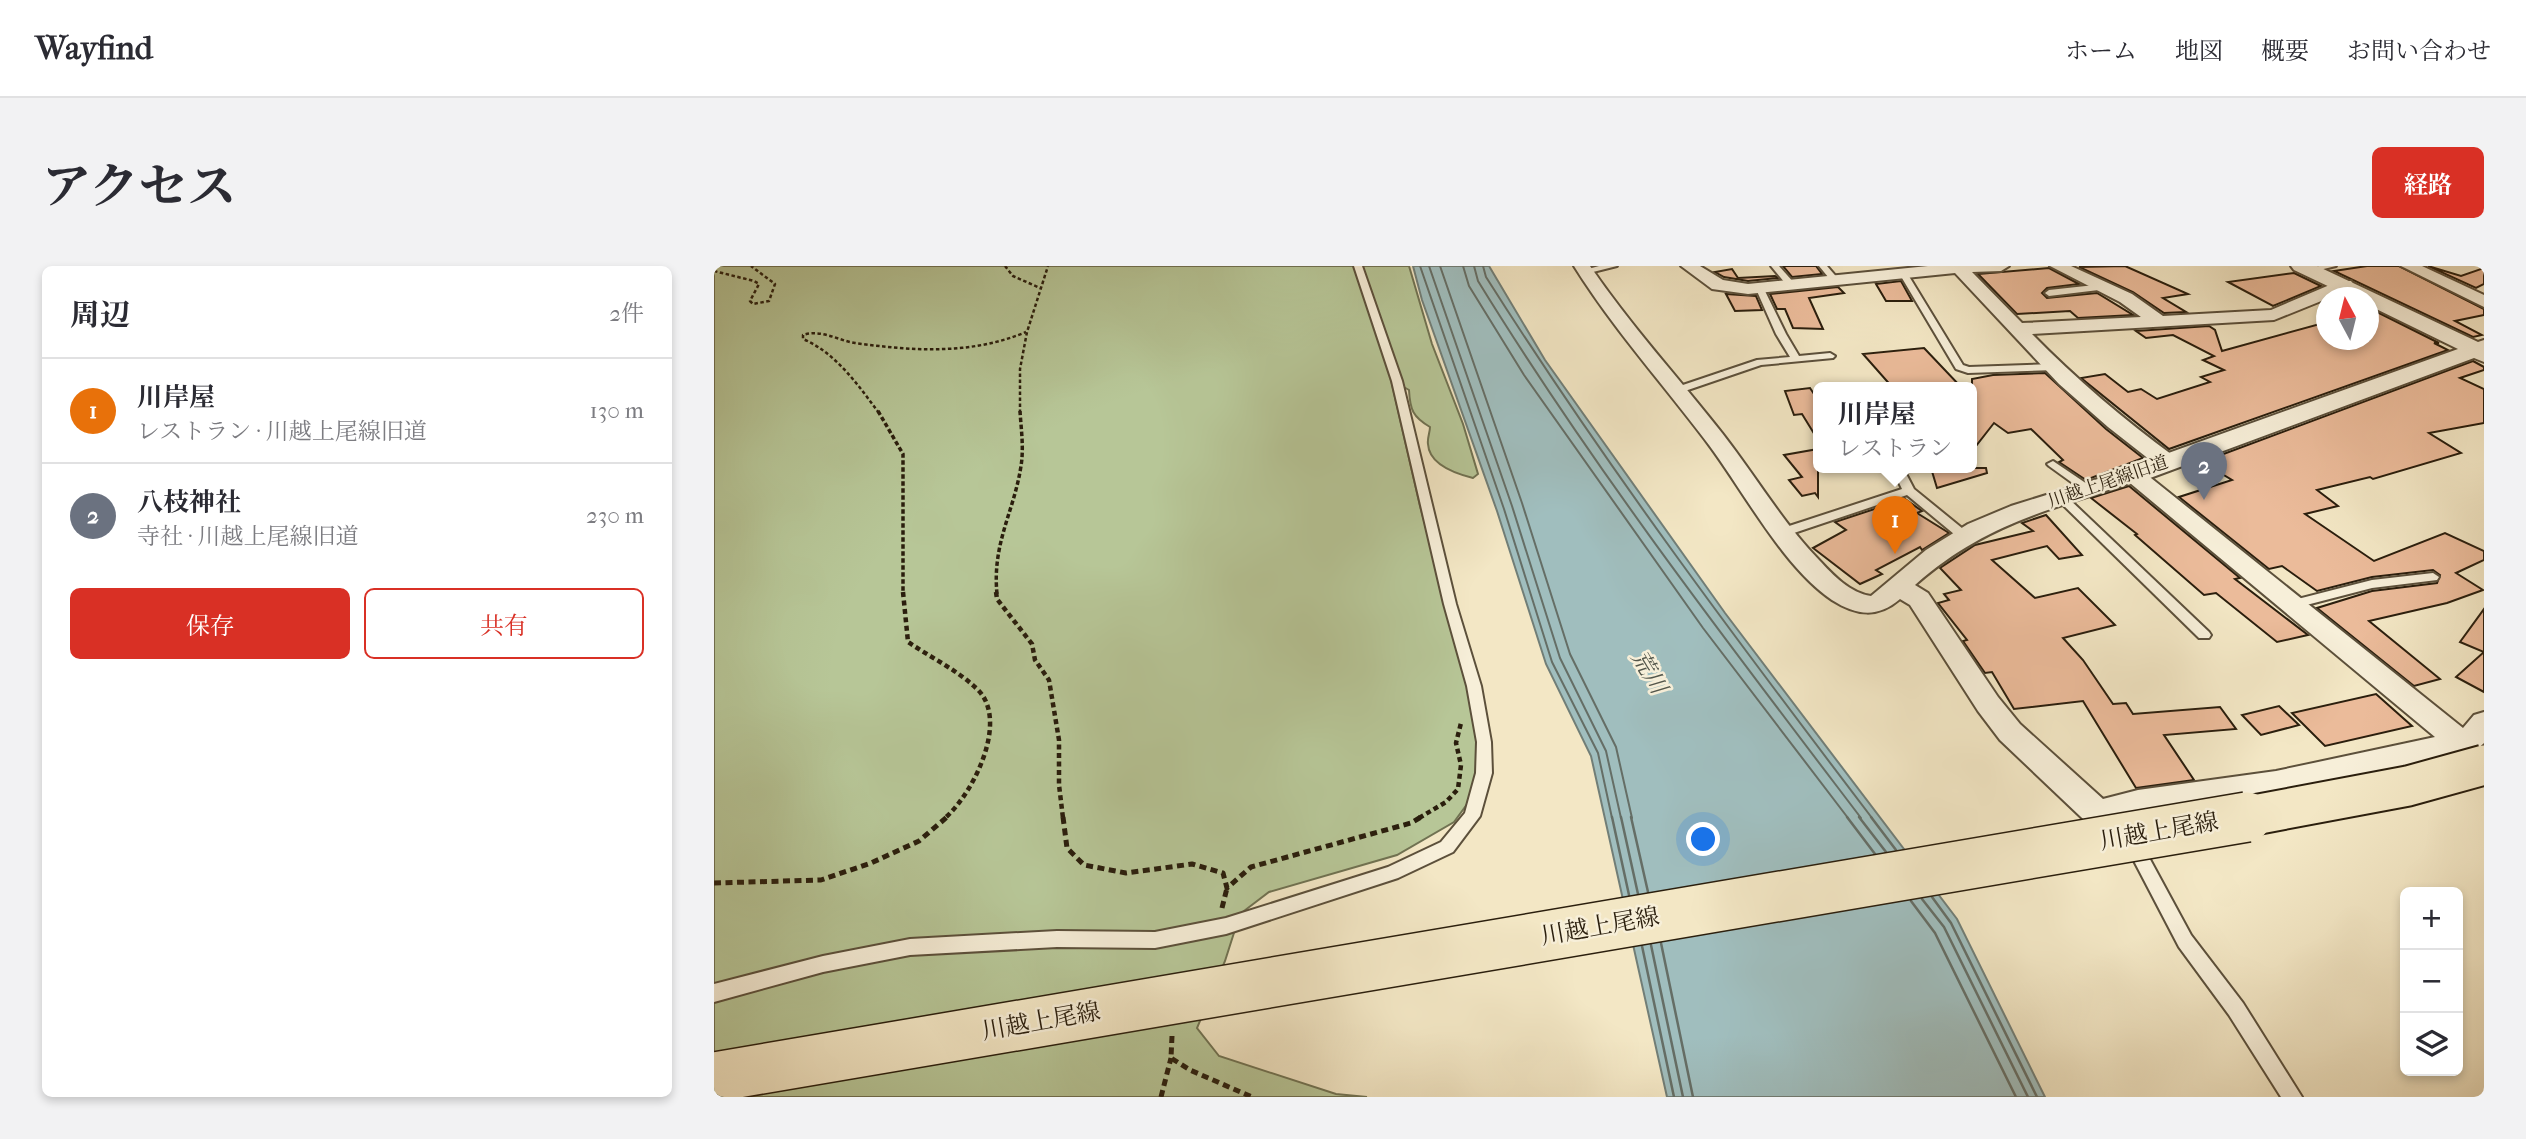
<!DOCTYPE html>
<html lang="ja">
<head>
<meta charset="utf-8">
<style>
  body { margin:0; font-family:"IM FELL French Canon","Noto Serif JP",serif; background:#f2f2f3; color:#2b2b33 }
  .controls { position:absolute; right:21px; bottom:21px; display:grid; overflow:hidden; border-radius:10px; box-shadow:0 4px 10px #0003 }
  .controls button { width:63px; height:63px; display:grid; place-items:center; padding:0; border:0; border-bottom:2px solid #e1e1e2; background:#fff; color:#2b2b33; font:35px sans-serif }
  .compass { position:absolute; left:1602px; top:21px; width:63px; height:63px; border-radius:50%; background:#fff; box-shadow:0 4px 10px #0003; rotate:353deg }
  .you { position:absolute; left:990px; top:574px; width:24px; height:24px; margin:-18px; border:5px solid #fff; border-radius:50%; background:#1a73e8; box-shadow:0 0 0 10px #1a73e833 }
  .badge { display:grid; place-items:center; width:46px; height:46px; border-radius:50%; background:#d93025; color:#fff; font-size:23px; font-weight:700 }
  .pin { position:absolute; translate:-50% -58px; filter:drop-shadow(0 2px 4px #0008) }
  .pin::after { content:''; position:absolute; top:37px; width:24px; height:21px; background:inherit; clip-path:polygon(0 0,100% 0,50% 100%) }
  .popup { position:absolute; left:1099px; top:116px; width:164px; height:91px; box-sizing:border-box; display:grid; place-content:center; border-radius:10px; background:#fff; filter:drop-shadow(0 2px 5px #0005); font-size:23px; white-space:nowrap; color:#7c7c81 }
  .popup b { font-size:26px; color:#2b2b33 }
  .popup::after { content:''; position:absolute; left:50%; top:100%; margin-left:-14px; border:14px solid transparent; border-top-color:#fff }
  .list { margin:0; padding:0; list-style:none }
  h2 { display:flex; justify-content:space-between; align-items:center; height:91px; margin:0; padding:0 28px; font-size:30px }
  h2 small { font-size:23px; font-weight:400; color:#7c7c81 }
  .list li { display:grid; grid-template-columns:46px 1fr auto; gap:21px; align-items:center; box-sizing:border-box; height:105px; padding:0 28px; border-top:2px solid #e1e1e2 }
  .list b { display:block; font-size:26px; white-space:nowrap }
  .list p { margin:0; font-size:23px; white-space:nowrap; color:#7c7c81 }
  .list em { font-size:23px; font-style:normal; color:#7c7c81 }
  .actions { display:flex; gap:14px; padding:21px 28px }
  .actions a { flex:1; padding:16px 0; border:2px solid #d93025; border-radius:10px; text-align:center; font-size:24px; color:#d93025 }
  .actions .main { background:#d93025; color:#fff }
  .icon { flex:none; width:38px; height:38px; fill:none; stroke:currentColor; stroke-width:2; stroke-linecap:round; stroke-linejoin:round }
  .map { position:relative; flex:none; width:1770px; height:831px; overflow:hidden; border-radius:10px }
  header { display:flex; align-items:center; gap:42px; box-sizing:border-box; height:98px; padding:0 35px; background:#fff; border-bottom:2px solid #e1e1e2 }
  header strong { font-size:33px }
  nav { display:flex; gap:38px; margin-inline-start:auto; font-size:24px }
  .intro { display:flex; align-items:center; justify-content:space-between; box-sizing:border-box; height:168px; padding:0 42px }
  h1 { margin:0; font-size:49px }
  .button { padding:18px 32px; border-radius:10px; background:#d93025; color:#fff; font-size:24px; font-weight:700 }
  main { display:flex; gap:42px; padding:0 42px }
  aside { flex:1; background:#fff; border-radius:10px; box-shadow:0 4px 10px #0003 }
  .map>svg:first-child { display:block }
  .green { fill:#b7c697; stroke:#707252; stroke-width:2 }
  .water { fill:#a0bebe; stroke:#717e77; stroke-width:2 }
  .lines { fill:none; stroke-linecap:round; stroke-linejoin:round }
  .shore-far1 { stroke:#656e66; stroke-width:2 }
  .shore { stroke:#656e66; stroke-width:2.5 }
  .building { fill:#ebbb9a; stroke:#2a1e0d; stroke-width:2 }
  .service-casing { stroke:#5c503b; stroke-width:4 }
  .minor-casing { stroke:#5c503b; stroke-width:4 }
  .tertiary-casing { stroke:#5c503b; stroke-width:4 }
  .path-far3 { stroke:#2a1e0d; stroke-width:2.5; stroke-dasharray:3.5 2.5; stroke-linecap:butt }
  .path-far2 { stroke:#2a1e0d; stroke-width:3.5; stroke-dasharray:4.5 2.5; stroke-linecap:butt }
  .path-far1 { stroke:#2a1e0d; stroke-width:4.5; stroke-dasharray:5 3.5; stroke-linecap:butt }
  .path { stroke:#2a1e0d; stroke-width:5; stroke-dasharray:7 4.5; stroke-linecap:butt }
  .service { fill:#f7efd9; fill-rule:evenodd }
  .minor { fill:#f7efd9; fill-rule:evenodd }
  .tertiary { fill:#f7efd9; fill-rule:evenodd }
  .primary-bridge-far1-casing { stroke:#2a1e0d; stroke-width:43; stroke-linecap:butt }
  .primary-bridge-casing { stroke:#2a1e0d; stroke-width:52; stroke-linecap:butt }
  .primary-bridge-far1 { stroke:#f3e7c5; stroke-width:39 }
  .primary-bridge { stroke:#f3e7c5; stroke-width:49 }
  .labels { text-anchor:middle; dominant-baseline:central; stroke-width:5; stroke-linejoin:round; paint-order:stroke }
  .far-street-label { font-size:18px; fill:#2a1e0d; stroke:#f7efd9 }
  .water-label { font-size:23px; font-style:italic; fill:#53564b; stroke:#f7efd9 }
  .near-street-label { font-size:24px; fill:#2a1e0d; stroke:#f7efd9 }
</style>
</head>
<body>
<header>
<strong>Wayfind</strong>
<nav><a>ホーム</a><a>地図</a><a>概要</a><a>お問い合わせ</a></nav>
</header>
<div class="intro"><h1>アクセス</h1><a class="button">経路</a></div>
<main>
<aside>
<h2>周辺<small>2件</small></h2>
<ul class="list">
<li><span class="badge" style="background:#e8710a">1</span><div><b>川岸屋</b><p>レストラン · 川越上尾線旧道</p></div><em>130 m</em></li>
<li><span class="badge" style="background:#6b7280">2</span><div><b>八枝神社</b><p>寺社 · 川越上尾線旧道</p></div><em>230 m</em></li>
</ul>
<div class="actions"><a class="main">保存</a><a>共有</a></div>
</aside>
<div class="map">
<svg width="1770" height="831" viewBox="0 0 1770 831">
  <rect width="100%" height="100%" fill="#f3e7c5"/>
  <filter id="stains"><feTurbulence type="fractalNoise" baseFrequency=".00286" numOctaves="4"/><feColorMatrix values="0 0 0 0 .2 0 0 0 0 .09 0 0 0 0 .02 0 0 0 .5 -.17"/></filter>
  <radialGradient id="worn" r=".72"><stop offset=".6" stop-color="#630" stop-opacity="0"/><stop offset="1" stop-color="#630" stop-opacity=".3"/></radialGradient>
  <!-- green -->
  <path class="green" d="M0 0H695L718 78 749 158 764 208 759 212C743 208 715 199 714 178 713 173 716 166 716 161 699 151 696 144 695 124L677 114 706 240 757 429 765 499 759 530 740 556 683 589 555 626 526 648 511 695 483 762 505 790 622 828 653 831H0Z"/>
  <!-- water -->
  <path class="water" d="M699 0H775L831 94 1011 347 1243 653 1331 831H953L877 490 832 398 783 245 708 34Z"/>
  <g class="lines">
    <!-- shore-far1 -->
    <g class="shore-far1">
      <path d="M706 0 790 243 838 396 884 487 898 552"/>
      <path d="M715 0 798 240 846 392 892 485 907 552"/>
      <path d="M726 0 808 237 856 388 902 481 918 552"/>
      <path d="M749 0 755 20 810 109 989 362 1134 552"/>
      <path d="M760 0 764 15C879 202 1014 377 1147 552"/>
      <path d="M769 0 772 11C891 199 1024 376 1158 552"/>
    </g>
    <!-- shore -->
    <g class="shore">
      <path d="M898 551 915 629"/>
      <path d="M907 551 924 628"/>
      <path d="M917 551 934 626"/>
      <path d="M1133 551 1161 588"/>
      <path d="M1145 551 1172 586"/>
      <path d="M1157 551 1182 584"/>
      <path d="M1218 631 1237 657 1323 831"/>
      <path d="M1208 633 1230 661 1314 831"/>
      <path d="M1197 635 1221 667 1302 831"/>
      <path d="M947 677 979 831"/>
      <path d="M937 679 969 831"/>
      <path d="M928 680 960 831"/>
    </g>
  </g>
  <!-- building -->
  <g class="building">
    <path d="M1069 0H1102L1108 8 1078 11Z"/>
    <path d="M1411 0 1474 28 1449 32 1472 46 1450 47 1419 26 1365 1Z"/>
    <path d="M1653 0H1685L1770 43V49L1741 55 1768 69 1759 71 1620 5Z"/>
    <path d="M1714 0 1747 10 1770 2V18L1762 22Z"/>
    <path d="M1335 2 1365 18 1333 22 1328 27 1333 32 1383 27 1419 49 1364 52 1356 45 1303 48 1264 8Z"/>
    <path d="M1018 3 1024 12 1061 10 1064 12 1034 15 1010 11 1001 6Z"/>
    <path d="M1580 7 1607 20 1559 40 1514 16Z"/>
    <path d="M1187 15 1198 35H1172L1162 18Z"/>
    <path d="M1124 21 1130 27 1095 32 1109 63 1079 62 1071 43H1063L1056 28Z"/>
    <path d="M1012 28 1042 30 1048 44 1021 45Z"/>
    <path d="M1655 42 1725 77H1720L1734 84 1455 183 1367 112 1391 108 1414 126 1427 123 1443 133 1496 116 1487 111 1510 104 1489 94 1500 90 1459 69 1432 72 1422 65 1495 60 1501 64 1508 85 1613 56V74H1655Z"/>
    <path d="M1210 82 1248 122H1179L1149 88Z"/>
    <path d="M1759 95 1770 101V104L1746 112 1770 123V157L1715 167 1747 187 1659 213 1656 211 1603 224 1624 240 1591 248 1660 295 1731 267 1770 285V294L1742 307 1769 324 1733 337 1655 355 1726 413 1700 420 1603 342 1658 325 1723 317 1726 309 1719 304 1658 311 1603 325 1568 300 1555 303 1465 231 1518 214 1488 196Z"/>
    <path d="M1331 107 1392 163 1429 192 1372 214 1345 196 1349 194 1317 163 1294 167 1280 157 1258 185V113L1279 109Z"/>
    <path d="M1096 122 1104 134V174L1088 148 1080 149 1071 125Z"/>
    <path d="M1104 183V231L1101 227 1088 230 1075 214 1088 211 1070 189Z"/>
    <path d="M1217 202H1272L1273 207 1223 222Z"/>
    <path d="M1415 220 1526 312 1521 313 1594 369 1563 376 1502 327 1490 329 1421 269 1423 268 1377 232Z"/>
    <path d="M1191 233 1208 245 1203 247 1235 267 1208 284 1206 281 1162 304 1168 308 1146 318 1099 282 1132 264 1121 256Z"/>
    <path d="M1332 249 1368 289 1345 293 1333 280 1278 294 1321 332 1364 322 1401 359 1349 372 1369 394 1399 438 1412 437 1419 448 1506 441 1522 463 1450 469 1480 514 1422 522 1369 435 1300 443 1278 406 1271 407 1249 375 1253 374 1224 337 1235 334 1230 328 1247 324 1226 302 1261 279 1319 265 1308 257Z"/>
    <path d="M1770 343V426L1742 411 1770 386 1746 376Z"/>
    <path d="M1662 428 1698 460 1611 480 1578 447Z"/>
    <path d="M1565 440 1585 459 1547 469 1528 449Z"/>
  </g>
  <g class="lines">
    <defs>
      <g id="service">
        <path d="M640 0H648L688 115 742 338 767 420 777 476 778 507 766 550 739 586 684 612 512 668 441 682 343 681 196 689 109 706 0 736V718L109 690 196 673 343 665 441 666 512 652 674 601 727 576 751 547 762 507 763 476 753 420 730 338 678 115Z"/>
        <path d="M885 0H903L871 8 867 5Z"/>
        <path d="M1057 0H1065L1081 18V22H1075Z"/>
        <path d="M1105 0H1113L1126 15 1125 17H1119Z"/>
        <path d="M1605 0H1622L1597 6 1593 4Z"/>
        <path d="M1189 4 1193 7 1249 99 1255 101 1340 98 1345 101 1340 104 1254 107 1242 103 1185 7Z"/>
        <path d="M1390 18 1393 19V23L1335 30 1331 27 1335 24Z"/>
        <path d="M1046 20 1050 23 1072 68 1085 90 1116 87 1121 90 1119 92 1047 99 968 126H960V122L1043 94 1076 91 1062 68 1042 23Z"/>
        <path d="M1339 195 1379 222V226H1371L1335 200 1333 198Z"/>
        <path d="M1178 202H1189L1200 223 1254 267 1256 270 1254 273H1246L1193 229 1074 269 1070 270 1064 266 1066 263 1188 223Z"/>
        <path d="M1349 230 1353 231 1495 366 1497 369 1495 372H1485L1345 235V231Z"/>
        <path d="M1719 307 1725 311 1723 314 1658 322 1577 343 1571 339 1572 336 1658 314Z"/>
        <path d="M1426 584 1432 586 1477 669 1529 737 1588 831H1567L1515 749 1465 681 1418 591 1420 586Z"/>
      </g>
      <g id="minor">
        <path d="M860 0H876C916 59 964 111 1008 167 1041 209 1068 256 1105 294 1119 309 1136 327 1157 330L1212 284 1254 258 1297 240 1419 202 1427 204 1749 462 1760 449 1770 446V477L1760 486 1749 489 1674 503 1562 529 1424 550 1410 553 1413 560 1408 569 1397 573 1386 569 1286 474 1264 445 1196 339 1186 333C1164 352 1143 350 1118 334 1070 302 1030 226 995 179 950 119 900 64 860 0ZM1416 217 1721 471 1562 505 1424 524 1389 533 1306 458 1284 431 1214 327 1201 319C1269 259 1332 245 1416 217Z"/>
        <path d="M967 0H986L1009 14 1034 18 1214 0H1295L1287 5 1258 6 1308 57 1427 51 1406 36 1336 0H1357L1418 28 1449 50 1557 44 1625 15H1637L1640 19 1637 23 1560 54 1318 68C1363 114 1409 153 1461 191L1464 196 1461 201H1445L1394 161 1345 118 1241 7 1034 28 998 23Z"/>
        <path d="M1687 0H1708L1770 29V41Z"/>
      </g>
      <path id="tertiary" d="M1577 0H1603L1764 76 1770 74V96L1760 92 1428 215 1419 217 1410 215 1406 209 1410 203 1744 83 1654 39V32H1639L1580 4Z"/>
    </defs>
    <!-- service casing -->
    <use href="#service" class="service-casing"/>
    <!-- minor casing -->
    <use href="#minor" class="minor-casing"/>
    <!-- tertiary casing -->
    <use href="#tertiary" class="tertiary-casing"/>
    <!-- path-far3 -->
    <g class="path-far3">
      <path d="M291 0 299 10 326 22"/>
      <path d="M0 5 40 15 45 18 36 35 39 38 55 35 61 18 37 0"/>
      <path d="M165 147C144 119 122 87 89 73V69C107 63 123 74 141 77 199 85 257 89 312 66"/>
      <path d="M306 147V103L313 66 334 0"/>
    </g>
    <!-- path-far2 -->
    <g class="path-far2">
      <path d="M164 145 189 188V328"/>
      <path d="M283 328C278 277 300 246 307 200 310 182 307 162 306 145"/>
    </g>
    <!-- path-far1 -->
    <g class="path-far1">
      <path d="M189 326 194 376C216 391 243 404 262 422 297 453 259 528 231 552"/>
      <path d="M282 326 283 333 318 378 321 394 335 414 345 474V519L349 552"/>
      <path d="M705 552 732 536 744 523 747 499 742 477 747 457"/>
    </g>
    <!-- path -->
    <g class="path">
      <path d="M349 551 353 582 370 599 412 607 478 598 509 607 513 622 537 601 697 557 707 551"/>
      <path d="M0 617 107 614 157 597 205 575 233 551"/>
      <path d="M508 642 513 622"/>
      <path d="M458 770 457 792 476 804 538 831"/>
      <path d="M447 831 457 792"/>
    </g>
    <!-- service -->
    <use href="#service" class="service"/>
    <!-- minor -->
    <use href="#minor" class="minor"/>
    <!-- tertiary -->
    <use href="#tertiary" class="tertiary"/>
    <defs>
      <path id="primary-bridge-far1" d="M1524 552 1694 520 1770 499"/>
      <path id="primary-bridge" d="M0 811 1533 551"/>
    </defs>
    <!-- primary-bridge-far1 casing -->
    <use href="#primary-bridge-far1" class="primary-bridge-far1-casing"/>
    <!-- primary-bridge casing -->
    <use href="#primary-bridge" class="primary-bridge-casing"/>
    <!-- primary-bridge-far1 -->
    <use href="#primary-bridge-far1" class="primary-bridge-far1"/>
    <!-- primary-bridge -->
    <use href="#primary-bridge" class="primary-bridge"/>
  </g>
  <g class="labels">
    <!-- far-street labels -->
    <g class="far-street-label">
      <text transform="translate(1394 216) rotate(-19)">川越上尾線旧道</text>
    </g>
    <!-- water labels -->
    <g class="water-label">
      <text transform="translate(935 406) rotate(59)">荒川</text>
    </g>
    <!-- near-street labels -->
    <g class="near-street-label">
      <text transform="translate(1445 565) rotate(-10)">川越上尾線</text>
      <text transform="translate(886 660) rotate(-10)">川越上尾線</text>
      <text transform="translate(327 755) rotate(-10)">川越上尾線</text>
    </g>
  </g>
  <rect width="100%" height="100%" filter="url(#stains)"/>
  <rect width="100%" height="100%" fill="url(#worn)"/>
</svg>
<div class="controls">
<button>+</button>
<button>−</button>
<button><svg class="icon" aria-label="layers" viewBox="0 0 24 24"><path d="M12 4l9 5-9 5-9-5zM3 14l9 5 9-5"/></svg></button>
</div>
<svg class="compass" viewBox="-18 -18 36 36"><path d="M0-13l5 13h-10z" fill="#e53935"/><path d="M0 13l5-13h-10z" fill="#7c7c81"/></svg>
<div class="you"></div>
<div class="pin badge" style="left:1181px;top:288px;background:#e8710a">1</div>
<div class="popup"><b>川岸屋</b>レストラン</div>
<div class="pin badge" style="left:1490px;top:234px;background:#6b7280">2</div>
</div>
</main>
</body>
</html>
